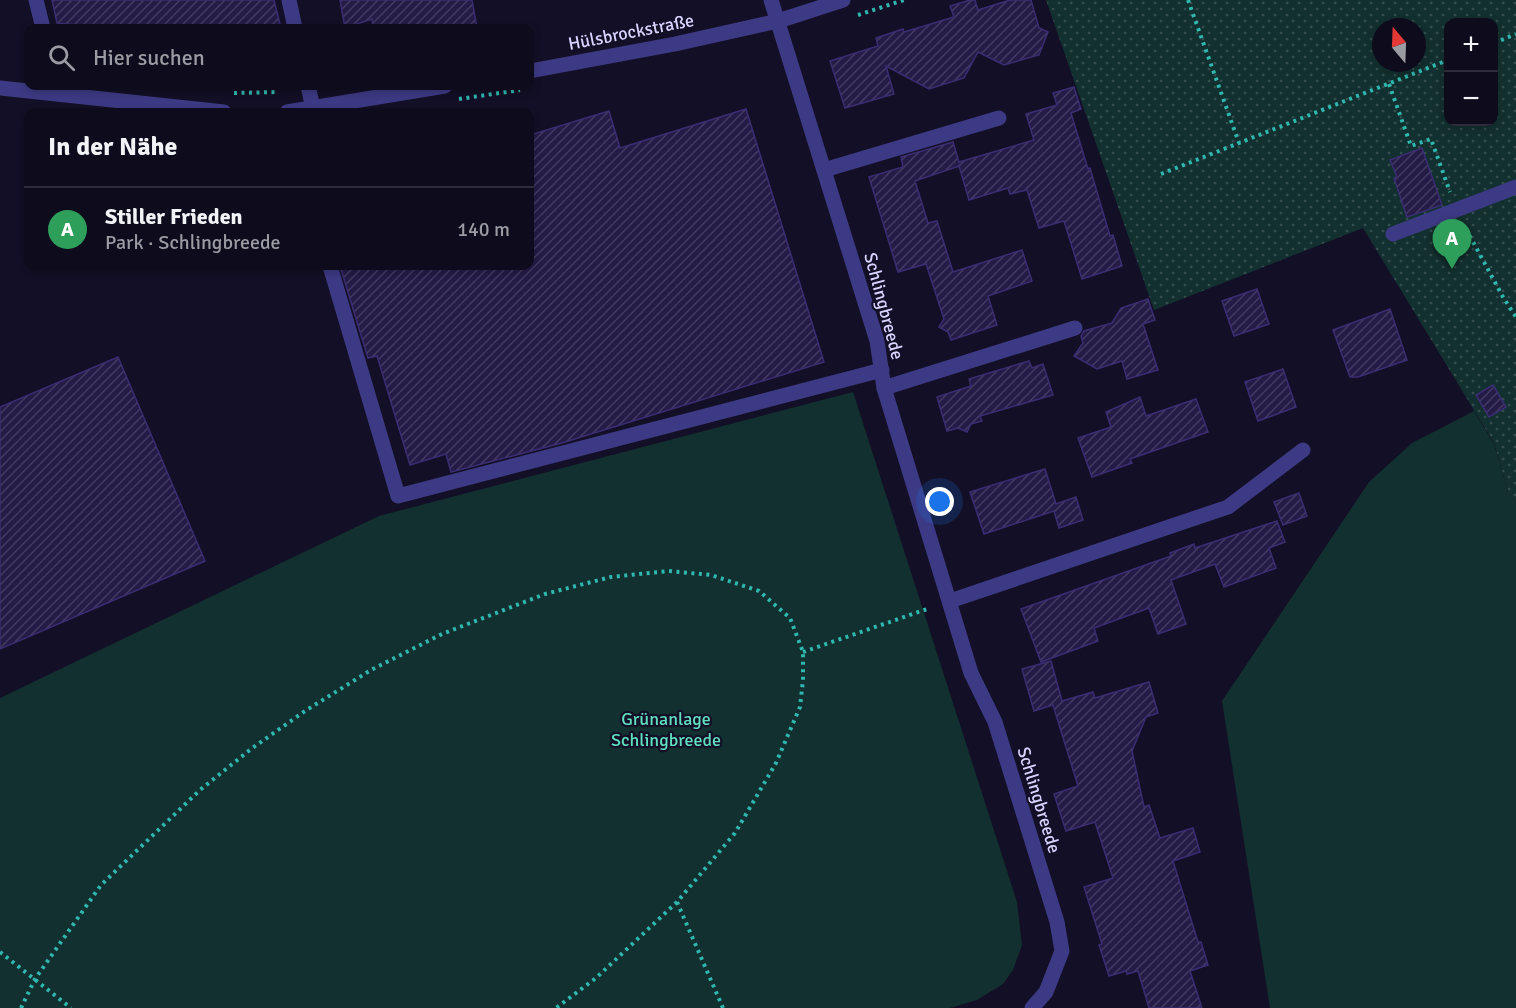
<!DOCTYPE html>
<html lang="de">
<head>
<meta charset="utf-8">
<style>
  body { margin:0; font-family:Signika,sans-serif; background:#171425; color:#f1f3f6 }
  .controls { position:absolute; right:18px; top:18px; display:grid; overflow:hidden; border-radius:12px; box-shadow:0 3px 9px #0003 }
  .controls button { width:54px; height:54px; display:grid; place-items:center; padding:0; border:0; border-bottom:2px solid #2e2b3b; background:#0e0b1c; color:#f1f3f6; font:30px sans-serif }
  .compass { position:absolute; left:1372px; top:18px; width:54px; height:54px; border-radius:50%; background:#0e0b1c; box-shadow:0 3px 9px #0003; rotate:341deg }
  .you { position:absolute; left:940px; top:502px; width:21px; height:21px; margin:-15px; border:4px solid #fff; border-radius:50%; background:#1a73e8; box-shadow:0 0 0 9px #1a73e833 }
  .badge { display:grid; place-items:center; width:39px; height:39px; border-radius:50%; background:#b45309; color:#fff; font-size:20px; font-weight:700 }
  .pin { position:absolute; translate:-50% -50px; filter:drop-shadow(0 2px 3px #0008) }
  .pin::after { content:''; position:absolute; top:32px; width:21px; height:18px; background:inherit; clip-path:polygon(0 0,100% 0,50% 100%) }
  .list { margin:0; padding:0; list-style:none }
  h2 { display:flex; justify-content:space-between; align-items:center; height:78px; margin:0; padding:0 24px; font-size:26px }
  h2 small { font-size:20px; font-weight:400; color:#9b9ba3 }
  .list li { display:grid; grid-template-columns:39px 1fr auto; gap:18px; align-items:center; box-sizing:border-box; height:84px; padding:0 24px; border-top:2px solid #2e2b3b }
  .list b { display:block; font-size:22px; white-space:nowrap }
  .list p { margin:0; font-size:20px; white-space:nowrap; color:#9b9ba3 }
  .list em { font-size:20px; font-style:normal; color:#9b9ba3 }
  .icon { flex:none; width:33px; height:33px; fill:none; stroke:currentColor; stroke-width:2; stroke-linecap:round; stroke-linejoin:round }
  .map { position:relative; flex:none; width:1516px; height:1008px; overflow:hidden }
  .search { position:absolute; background:#0e0b1c; box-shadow:0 3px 9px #0003; left:24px; top:24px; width:510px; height:66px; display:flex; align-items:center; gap:15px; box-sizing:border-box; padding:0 21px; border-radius:12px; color:#9b9ba3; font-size:22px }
  .panel { position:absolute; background:#0e0b1c; box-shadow:0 3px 9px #0003; left:24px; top:108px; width:510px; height:162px; border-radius:12px }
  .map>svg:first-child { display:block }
  .green { fill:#12302f }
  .garden { fill:url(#garden-dots); fill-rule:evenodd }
  .building { fill:url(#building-hatch); stroke:#3b2d73; stroke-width:1.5 }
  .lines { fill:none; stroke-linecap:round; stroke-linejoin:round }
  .path { stroke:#2fb8b0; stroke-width:4; stroke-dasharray:3 4.5; stroke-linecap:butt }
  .service { stroke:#3d3a85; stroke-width:15 }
  .minor { stroke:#3d3a85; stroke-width:15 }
  .tertiary { stroke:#3d3a85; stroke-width:15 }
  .labels { text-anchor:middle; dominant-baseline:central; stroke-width:4.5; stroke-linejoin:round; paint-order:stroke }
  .street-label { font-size:18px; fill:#d9d4ff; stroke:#130f26 }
  .park-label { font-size:18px; fill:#5fe0c0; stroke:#130f26 }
</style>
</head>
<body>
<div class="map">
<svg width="1516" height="1008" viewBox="0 0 1516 1008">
  <defs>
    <pattern id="garden-dots" width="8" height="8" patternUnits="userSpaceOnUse" patternTransform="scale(1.5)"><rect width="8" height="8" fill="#12302f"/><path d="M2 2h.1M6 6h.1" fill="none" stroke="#344d4e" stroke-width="1.8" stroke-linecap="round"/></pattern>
    <pattern id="building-hatch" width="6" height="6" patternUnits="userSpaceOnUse" patternTransform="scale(1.5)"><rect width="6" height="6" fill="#241b47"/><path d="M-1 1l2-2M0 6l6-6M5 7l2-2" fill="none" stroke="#433b63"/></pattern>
  </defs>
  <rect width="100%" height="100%" fill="#130f26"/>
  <!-- green -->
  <g class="green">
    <path d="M853 392 1017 902 1022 945 1013 970 1003 984 977 1000 950 1008H0V698L379 516Z"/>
    <path d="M1474 411 1494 444 1508 491 1516 503V1008H1270L1222 701 1369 482 1412 443Z"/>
  </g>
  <!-- garden -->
  <path class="garden" d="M1046 0H1516V503L1508 491 1494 443 1363 228 1154 310ZM1448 22H1494V122H1448ZM1381 27H1417V63H1381Z"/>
  <!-- building -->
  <g class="building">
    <path d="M52 0H274L281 28H112L57 23Z"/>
    <path d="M340 0H472L477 28H373L372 19 345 28Z"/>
    <path d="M970 0H975L978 10 1010 0H1031L1039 28 1048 32 1039 55 1004 65 978 52 964 78 929 89 886 66 894 94 845 108 830 61 878 46 876 38 903 29 904 32 954 17 950 6Z"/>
    <path d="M1074 87 1081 109 1071 113 1088 169 1090 168 1110 236 1113 235 1122 266 1082 279 1064 221 1039 228 1027 190 1010 194 1008 188 969 200 959 166 915 181 928 223 937 221 953 272 1022 250 1032 281 988 296 997 325 951 340 948 332 939 327 944 319 926 264 898 272 869 177 903 167 901 157 953 142 959 162 1034 140 1026 114 1057 105 1053 93Z"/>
    <path d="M746 109 824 362 562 443 451 472 446 454 410 465 377 356 368 358 340 266H530V135L609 111 620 148Z"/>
    <path d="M1422 148 1442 205 1407 217 1394 178 1397 177 1390 160Z"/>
    <path d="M1257 289 1269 324 1234 336 1222 301Z"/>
    <path d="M1148 299 1155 320 1143 324 1158 370 1127 379 1122 361 1097 369 1074 356 1083 343 1081 336 1084 331 1112 323 1121 308Z"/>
    <path d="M1390 309 1407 360 1358 377H1350L1333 330Z"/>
    <path d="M118 357 205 561 0 649V407Z"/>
    <path d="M1029 361 1032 368 1043 364 1053 395 980 416 982 421 971 424 967 432 958 428 947 431 937 397 971 386 969 379Z"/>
    <path d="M1283 369 1296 407 1258 421 1245 382Z"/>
    <path d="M1493 385 1506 407 1489 417 1476 395Z"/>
    <path d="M1140 397 1146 416 1196 399 1208 432 1130 459 1132 463 1092 477 1078 438 1111 427 1106 412Z"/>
    <path d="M1045 469 1056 504 1076 497 1083 520 1059 528 1054 511 984 534 970 492Z"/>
    <path d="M1299 493 1307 516 1283 525 1274 502Z"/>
    <path d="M1277 521 1285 542 1269 548 1276 568 1224 587 1215 564 1171 580 1186 624 1158 634 1149 608 1094 628 1098 641 1041 662 1021 609 1171 556 1170 553 1194 544 1195 548Z"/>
    <path d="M1051 661 1062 701 1093 692 1095 698 1149 682 1158 713 1146 717 1132 751 1144 807 1149 805 1160 838 1193 828 1200 852 1173 861 1198 942H1201L1208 965 1190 971 1202 1008H1149L1138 971 1127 974 1126 971 1109 976 1099 945 1102 944 1084 887 1113 878 1095 822 1066 831 1054 794 1078 786 1053 705 1034 711 1022 669Z"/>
  </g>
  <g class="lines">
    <!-- path -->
    <g class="path">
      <path d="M1188 0 1239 143"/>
      <path d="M858 15 904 0"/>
      <path d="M1494 43 1516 34"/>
      <path d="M1389 84 1411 146 1431 139 1450 192"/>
      <path d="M234 93 278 92"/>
      <path d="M459 99 520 90"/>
      <path d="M1161 174 1448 60"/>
      <path d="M1466 229 1503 297 1516 317"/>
      <path d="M803 652 930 608"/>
      <path d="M677 902 723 1008"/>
      <path d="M0 952 71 1008"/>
      <path d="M21 1008 35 979 101 885 200 790 251 749 305 711 371 670 442 634 545 594 611 577 669 571 711 575 759 591 790 618 803 652V680L800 707 776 763 735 833 677 902 596 978 556 1008"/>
    </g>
    <!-- service -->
    <g class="service">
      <path d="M36 0 43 28"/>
      <path d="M289 0 295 28"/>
      <path d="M308 86 313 108"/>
      <path d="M824 170 999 118"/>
      <path d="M330 266 398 496 882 370"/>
      <path d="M884 388 1075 328"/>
    </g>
    <!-- minor -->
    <g class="minor">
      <path d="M771 0 877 341 884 388 971 673 995 722 1057 922 1062 951 1046 992 1032 1008"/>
      <path d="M1393 234 1516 187"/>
      <path d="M950 601 1228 507 1303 450"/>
    </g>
    <!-- tertiary -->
    <g class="tertiary">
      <path d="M530 71 675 44 778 21 843 0"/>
      <path d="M0 88 224 112"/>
      <path d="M287 112 445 86"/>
    </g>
  </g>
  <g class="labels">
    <!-- street labels -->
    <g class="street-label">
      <text transform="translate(631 32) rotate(-11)">Hülsbrockstraße</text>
      <text transform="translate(884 306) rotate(75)">Schlingbreede</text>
      <text transform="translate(1039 800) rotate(73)">Schlingbreede</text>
    </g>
    <!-- park labels -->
    <g class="park-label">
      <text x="666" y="719">Grünanlage<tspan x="666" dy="21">Schlingbreede</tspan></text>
    </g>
  </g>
</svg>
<div class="controls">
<button>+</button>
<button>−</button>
</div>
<svg class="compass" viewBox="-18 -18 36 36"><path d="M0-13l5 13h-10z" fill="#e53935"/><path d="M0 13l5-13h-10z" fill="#9b9ba3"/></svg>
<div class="you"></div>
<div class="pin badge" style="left:1452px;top:269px;background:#2e9e5b">A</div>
<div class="search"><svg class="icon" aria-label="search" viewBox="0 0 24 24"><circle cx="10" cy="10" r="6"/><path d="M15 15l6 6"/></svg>Hier suchen</div>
<section class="panel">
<h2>In der Nähe<small></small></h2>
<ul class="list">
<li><span class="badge" style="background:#2e9e5b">A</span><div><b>Stiller Frieden</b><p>Park · Schlingbreede</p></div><em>140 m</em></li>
</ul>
</section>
</div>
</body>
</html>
